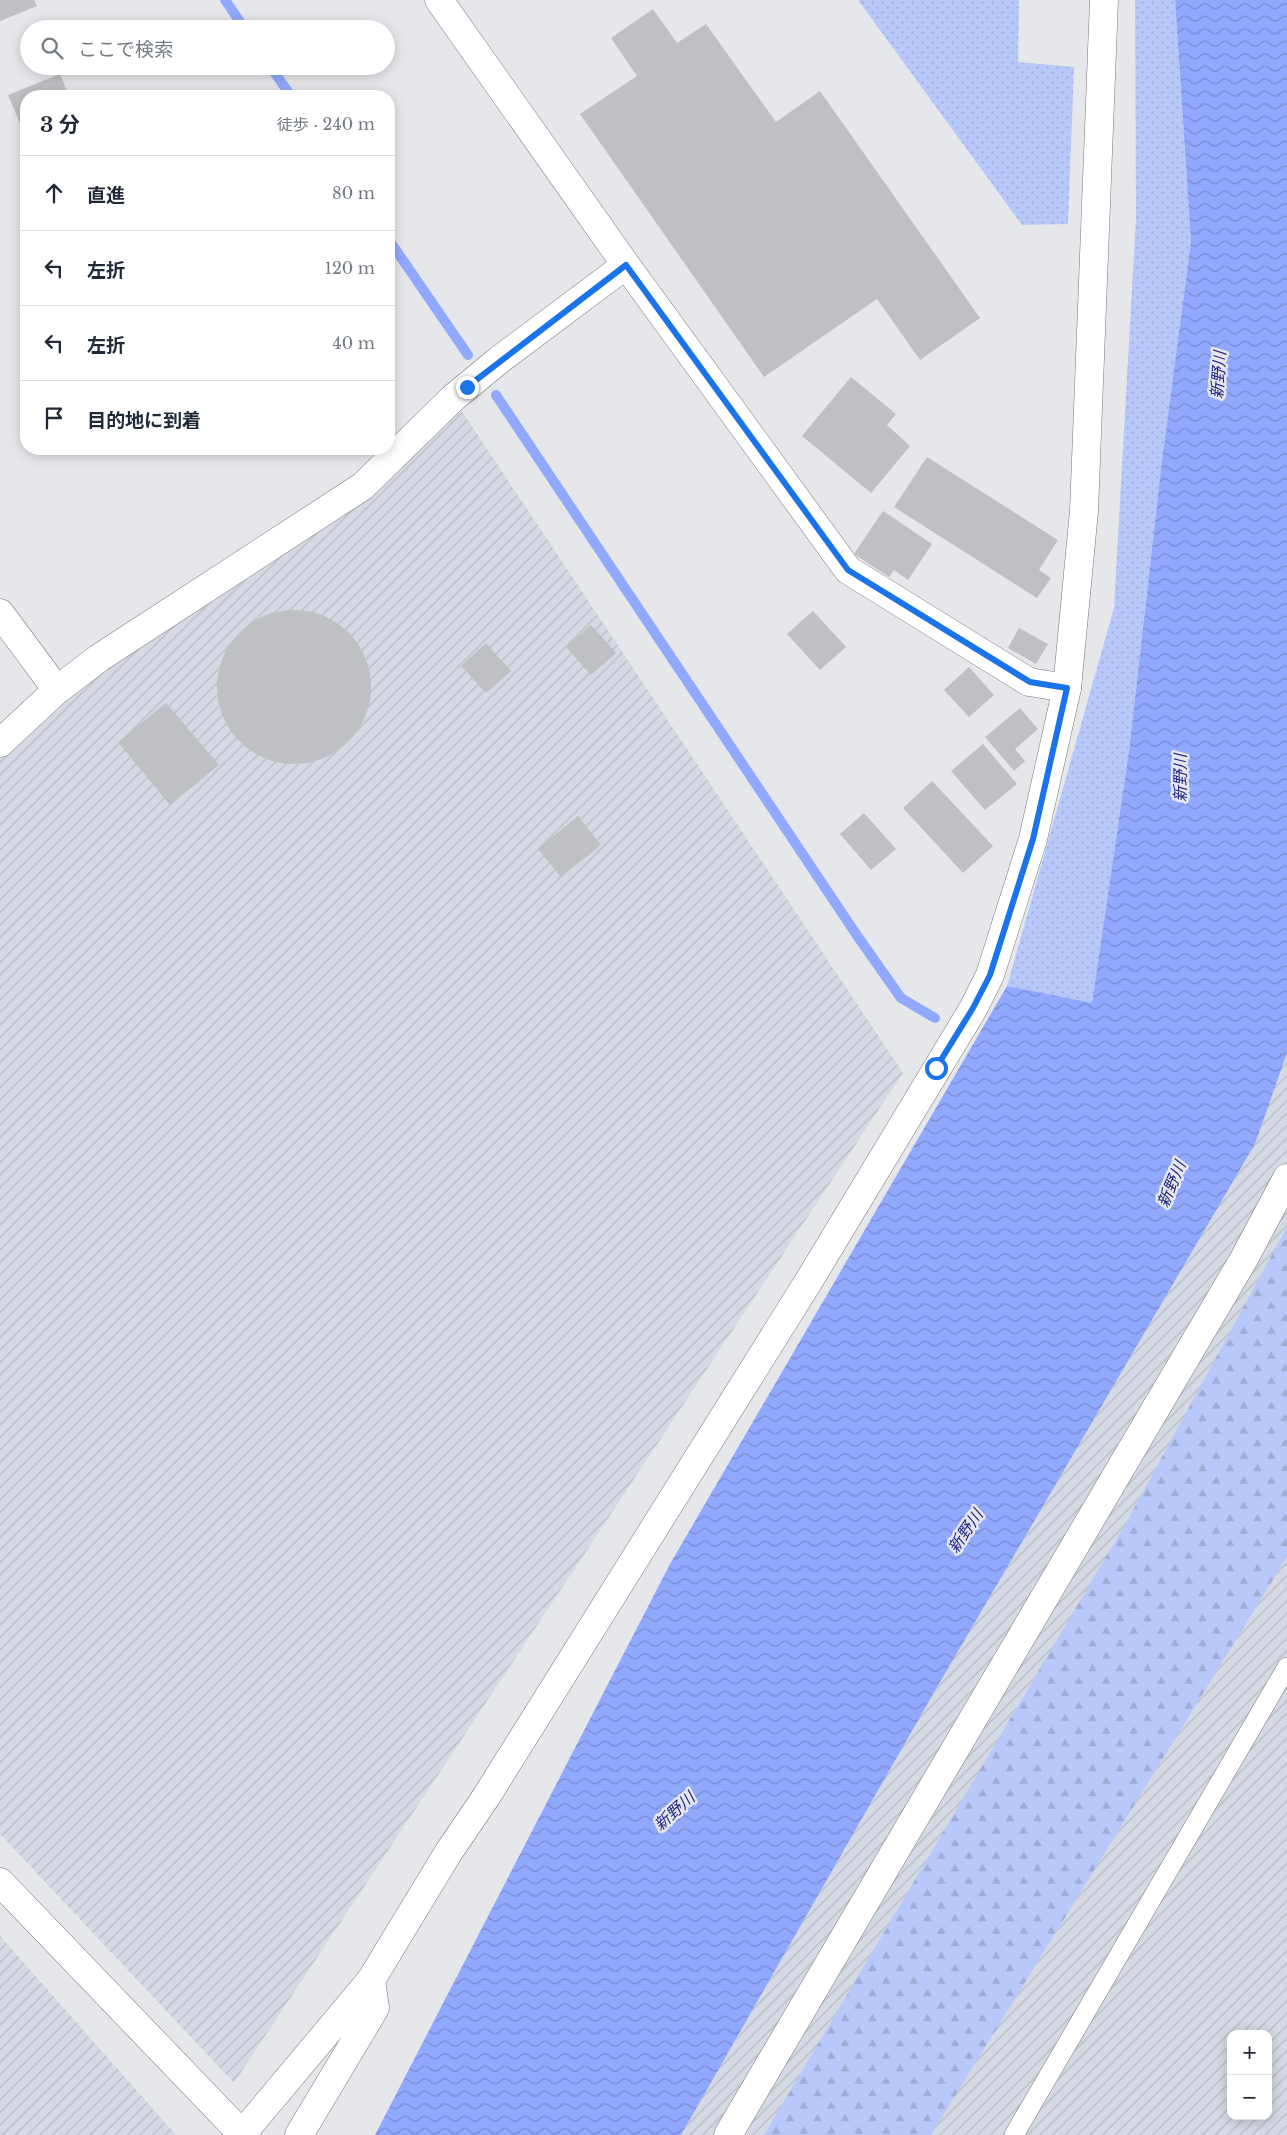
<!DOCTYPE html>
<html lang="ja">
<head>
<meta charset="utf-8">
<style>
  body { margin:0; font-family:"Libre Baskerville","Noto Sans JP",serif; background:#f2f2f3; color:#1f2937 }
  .controls { position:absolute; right:15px; bottom:15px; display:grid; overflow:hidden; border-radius:10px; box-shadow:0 2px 12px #0003 }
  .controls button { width:45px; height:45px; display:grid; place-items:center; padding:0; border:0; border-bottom:1px solid #e0e1e3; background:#fff; color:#1f2937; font:25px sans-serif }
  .stop { position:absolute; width:15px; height:15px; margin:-11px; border:4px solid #1a73e8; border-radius:50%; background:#fff }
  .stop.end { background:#1a73e8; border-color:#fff; box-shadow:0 1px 5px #0008 }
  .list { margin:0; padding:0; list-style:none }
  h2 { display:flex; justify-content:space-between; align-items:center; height:65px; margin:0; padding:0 20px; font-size:21px }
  h2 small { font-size:16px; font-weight:400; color:#747a83 }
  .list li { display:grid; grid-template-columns:32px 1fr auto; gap:15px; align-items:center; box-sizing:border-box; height:75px; padding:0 20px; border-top:1px solid #e0e1e3 }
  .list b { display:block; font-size:19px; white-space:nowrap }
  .list em { font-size:16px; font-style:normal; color:#747a83 }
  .icon { flex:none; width:28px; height:28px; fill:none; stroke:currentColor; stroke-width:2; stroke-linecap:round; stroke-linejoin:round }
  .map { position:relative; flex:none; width:1287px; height:2135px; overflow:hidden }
  .search { position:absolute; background:#fff; box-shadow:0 2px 12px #0003; left:20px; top:20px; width:375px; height:55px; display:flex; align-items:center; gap:12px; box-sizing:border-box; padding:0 18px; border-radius:28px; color:#747a83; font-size:19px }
  .panel { position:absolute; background:#fff; box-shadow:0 2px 12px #0003; left:20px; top:90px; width:375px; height:365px; border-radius:20px }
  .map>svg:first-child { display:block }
  .industrial { fill:url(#industrial-furrows); fill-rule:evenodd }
  .grass { fill:url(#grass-dots) }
  .forest { fill:url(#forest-firs) }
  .water { fill:url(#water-waves) }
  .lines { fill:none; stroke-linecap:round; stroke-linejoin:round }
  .stream { stroke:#91a8ff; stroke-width:10 }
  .building { fill:#bfc0c3 }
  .service-casing { stroke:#76777a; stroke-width:20 }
  .minor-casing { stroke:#76777a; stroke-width:29 }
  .tertiary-casing { stroke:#76777a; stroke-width:29 }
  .service { stroke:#fff; stroke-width:19 }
  .minor { stroke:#fff; stroke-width:28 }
  .tertiary { stroke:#fff; stroke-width:28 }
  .route { stroke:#1a73e8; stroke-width:6 }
  .labels { text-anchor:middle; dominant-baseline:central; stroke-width:5; stroke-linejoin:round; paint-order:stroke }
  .water-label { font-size:16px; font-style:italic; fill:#1f2585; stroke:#e6e7ea }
</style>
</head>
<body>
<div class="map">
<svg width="1287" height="2135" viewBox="0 0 1287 2135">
  <defs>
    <pattern id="industrial-furrows" width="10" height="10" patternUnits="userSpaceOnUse" patternTransform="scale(1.25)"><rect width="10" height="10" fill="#d5d9e3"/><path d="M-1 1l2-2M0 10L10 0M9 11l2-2" fill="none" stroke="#b7bbc3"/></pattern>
    <pattern id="grass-dots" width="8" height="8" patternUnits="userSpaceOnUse" patternTransform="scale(1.25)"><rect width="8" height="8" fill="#b9c8fa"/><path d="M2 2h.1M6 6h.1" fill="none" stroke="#a0acd7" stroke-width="1.8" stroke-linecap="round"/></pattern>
    <pattern id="forest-firs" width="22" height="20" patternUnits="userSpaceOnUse" patternTransform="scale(1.25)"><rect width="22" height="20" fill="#b9c8fa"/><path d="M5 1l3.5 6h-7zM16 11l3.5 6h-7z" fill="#a0acd7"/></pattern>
    <pattern id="water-waves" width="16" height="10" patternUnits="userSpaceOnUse" patternTransform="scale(1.25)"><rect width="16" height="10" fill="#91a8ff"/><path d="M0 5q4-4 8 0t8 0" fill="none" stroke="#778acf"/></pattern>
  </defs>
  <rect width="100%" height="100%" fill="#e6e7ea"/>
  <!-- industrial -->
  <g class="industrial">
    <path d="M453 398 903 1073 234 2083 0 1834V754L99 658 332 507Z"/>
    <path d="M1287 1053V2135H681L940 1682 1255 1144ZM1231 2034H1268V2116H1231Z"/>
    <path d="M0 1936 176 2135H0Z"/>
  </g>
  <!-- grass -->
  <g class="grass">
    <path d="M858 0H1019L1018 62 1074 67 1068 224 1022 225Z"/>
    <path d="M1135 0H1175L1191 242 1162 460 1129 751 1092 1004 1007 986 1114 608 1136 218Z"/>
  </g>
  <!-- forest -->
  <path class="forest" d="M1287 1227V1557L931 2135H764L1126 1523Z"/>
  <!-- water -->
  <path class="water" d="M1175 0H1287V1053L1255 1144 940 1682 681 2135H375L670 1564 1007 986 1092 1003 1129 751 1162 460 1191 242Z"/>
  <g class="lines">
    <!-- stream -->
    <g class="stream">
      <path d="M225 0 245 29"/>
      <path d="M270 66 291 96"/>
      <path d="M389 240 468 355"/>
      <path d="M496 395 856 934 901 998 935 1018"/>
    </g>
  </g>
  <!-- building -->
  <g class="building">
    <path d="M0 0H34L37 6 0 21Z"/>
    <path d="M653 9 677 43 706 24 776 122 820 91 980 318 920 360 877 299 764 377 580 114 637 76 611 38Z"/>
    <path d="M60 74 69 96H26V132L24 133 8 95Z"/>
    <path d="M851 377 896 414 887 425 910 446 871 493 802 436Z"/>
    <path d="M927 457 1058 540 1039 570 1051 578 1037 598 894 507Z"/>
    <path d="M883 511 932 544 908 580 894 570 889 577 854 554Z"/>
    <circle cx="294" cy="687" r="77"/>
    <path d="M813 611 846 647 820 670 787 634Z"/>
    <path d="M591 625 616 653 591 675 566 647Z"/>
    <path d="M1019 628 1048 644 1036 664 1008 648Z"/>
    <path d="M486 643 511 671 486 693 461 666Z"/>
    <path d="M969 667 994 695 969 717 944 690Z"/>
    <path d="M166 703 219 765 170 805 118 742Z"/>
    <path d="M1020 708 1038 729 1015 749 1025 761 1014 771 985 737Z"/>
    <path d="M983 744 1017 784 985 810 951 771Z"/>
    <path d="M932 781 993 846 963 873 903 808Z"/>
    <path d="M864 813 896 849 871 870 840 834Z"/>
    <path d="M578 816 601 845 561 877 538 849Z"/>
  </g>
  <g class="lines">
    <defs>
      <path id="service" d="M1014 2135 1287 1667"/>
      <g id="minor">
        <path d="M439 0 626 265 848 570 1029 682 1067 688"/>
        <path d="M0 743 57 690 99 658 363 486 453 398 499 360 626 265"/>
        <path d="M0 1882 242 2134 371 1980"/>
        <path d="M299 2135 375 2008 371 1980 448 1853 486 1797 810 1279 973 1009 990 975 1033 839 1067 688 1084 511 1104 0"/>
        <path d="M728 2135 1245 1257 1287 1178"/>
      </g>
      <path id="tertiary" d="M0 613 57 690"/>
    </defs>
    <!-- service casing -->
    <use href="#service" class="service-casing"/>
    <!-- minor casing -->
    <use href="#minor" class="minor-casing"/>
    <!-- tertiary casing -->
    <use href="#tertiary" class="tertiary-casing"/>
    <!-- service -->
    <use href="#service" class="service"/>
    <!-- minor -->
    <use href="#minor" class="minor"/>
    <!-- tertiary -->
    <use href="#tertiary" class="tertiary"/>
  </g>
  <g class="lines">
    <!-- route -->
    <path class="route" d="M467 387 626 265 848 570 1030 682 1067 688 1033 839 990 975 973 1008 936 1068"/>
  </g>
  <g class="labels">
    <!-- water labels -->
    <g class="water-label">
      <text transform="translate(1218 375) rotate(-86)">新野川</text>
      <text transform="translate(1180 778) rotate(-90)">新野川</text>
      <text transform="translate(1171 1184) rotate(-67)">新野川</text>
      <text transform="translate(965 1531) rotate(-56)">新野川</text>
      <text transform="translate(674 1811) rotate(-42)">新野川</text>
    </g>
  </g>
</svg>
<div class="controls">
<button>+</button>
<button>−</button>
</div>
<div class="stop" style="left:936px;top:1068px"></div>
<div class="stop end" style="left:467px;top:387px"></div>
<div class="search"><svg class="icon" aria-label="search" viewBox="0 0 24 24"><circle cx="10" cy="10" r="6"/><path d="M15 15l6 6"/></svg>ここで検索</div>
<section class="panel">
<h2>3 分<small>徒歩 · 240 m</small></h2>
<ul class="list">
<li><svg class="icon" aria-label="ahead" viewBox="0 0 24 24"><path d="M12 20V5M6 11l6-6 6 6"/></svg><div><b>直進</b></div><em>80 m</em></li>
<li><svg class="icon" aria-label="left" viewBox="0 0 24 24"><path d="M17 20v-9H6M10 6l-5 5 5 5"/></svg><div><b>左折</b></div><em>120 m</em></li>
<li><svg class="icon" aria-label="left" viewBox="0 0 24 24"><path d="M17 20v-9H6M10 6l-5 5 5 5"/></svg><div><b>左折</b></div><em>40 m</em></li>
<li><svg class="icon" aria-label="arrive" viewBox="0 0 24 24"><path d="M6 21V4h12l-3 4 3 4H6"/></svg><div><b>目的地に到着</b></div></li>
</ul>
</section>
</div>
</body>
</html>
